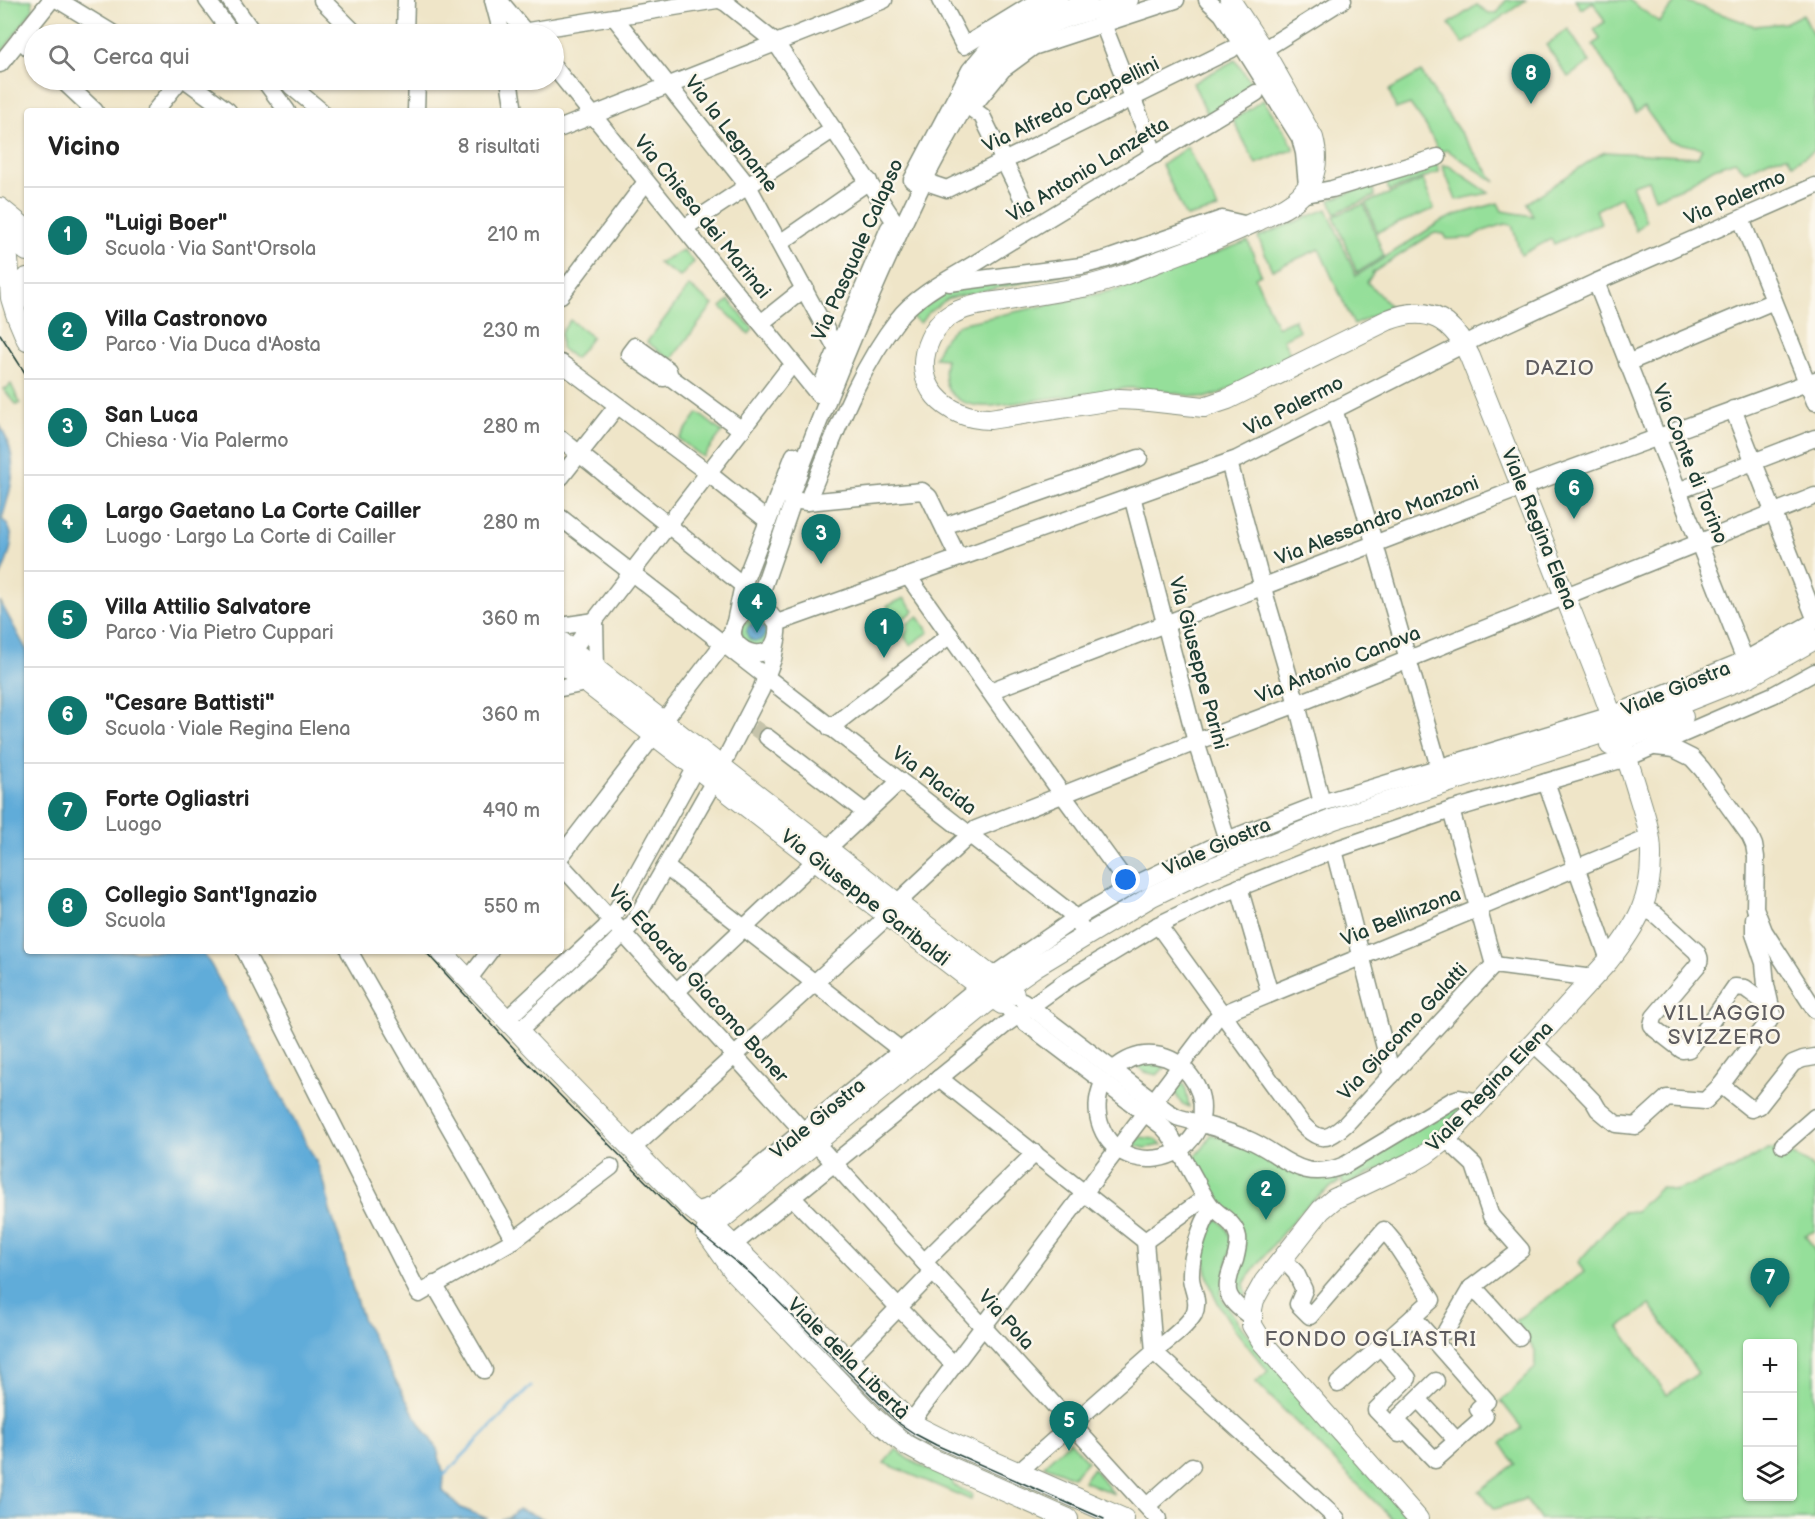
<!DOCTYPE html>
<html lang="it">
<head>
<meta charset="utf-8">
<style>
  body { margin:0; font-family:"Balsamiq Sans",sans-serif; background:#f6f6f6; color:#222 }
  .controls { position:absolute; right:18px; bottom:18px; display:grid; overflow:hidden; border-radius:6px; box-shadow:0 2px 4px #0004 }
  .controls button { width:54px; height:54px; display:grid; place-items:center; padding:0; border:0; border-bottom:2px solid #e0e0e0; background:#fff; color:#222; font:30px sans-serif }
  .you { position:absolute; left:1126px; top:880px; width:21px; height:21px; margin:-15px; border:4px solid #fff; border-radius:50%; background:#1a73e8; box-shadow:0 0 0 9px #1a73e833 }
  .badge { display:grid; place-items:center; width:39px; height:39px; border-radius:50%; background:#0f766e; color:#fff; font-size:20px; font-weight:700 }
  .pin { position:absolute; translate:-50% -50px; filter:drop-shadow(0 2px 3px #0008) }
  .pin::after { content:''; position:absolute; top:32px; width:21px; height:18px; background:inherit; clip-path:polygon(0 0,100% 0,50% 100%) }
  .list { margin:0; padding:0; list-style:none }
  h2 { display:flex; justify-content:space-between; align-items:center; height:78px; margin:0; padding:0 24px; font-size:26px }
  h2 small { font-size:20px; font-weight:400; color:#767676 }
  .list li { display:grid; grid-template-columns:39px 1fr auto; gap:18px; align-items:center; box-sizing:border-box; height:96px; padding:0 24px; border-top:2px solid #e0e0e0 }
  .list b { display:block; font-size:22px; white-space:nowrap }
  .list p { margin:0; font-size:20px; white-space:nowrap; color:#767676 }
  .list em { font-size:20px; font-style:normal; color:#767676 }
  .icon { flex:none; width:33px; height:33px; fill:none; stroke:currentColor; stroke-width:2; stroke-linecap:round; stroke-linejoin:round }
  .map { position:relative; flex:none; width:1815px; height:1519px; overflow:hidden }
  .search { position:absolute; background:#fff; box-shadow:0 2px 4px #0004; left:24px; top:24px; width:540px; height:66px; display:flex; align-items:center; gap:15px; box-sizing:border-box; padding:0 21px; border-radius:33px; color:#767676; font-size:22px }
  .panel { position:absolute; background:#fff; box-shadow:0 2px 4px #0004; left:24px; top:108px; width:540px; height:846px; border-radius:6px }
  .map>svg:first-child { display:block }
  .green { fill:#95df9a; stroke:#5a8e67; stroke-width:1.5; fill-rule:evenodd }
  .water { fill:#60acd9; stroke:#407486; stroke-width:1.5 }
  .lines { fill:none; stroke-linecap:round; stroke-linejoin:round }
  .stream { stroke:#60acd9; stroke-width:3 }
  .minor-tunnel { stroke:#c5c3aa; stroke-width:16; stroke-dasharray:16 8; stroke-linecap:butt }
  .minor-casing { stroke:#87917e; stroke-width:19 }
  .major-casing { stroke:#87917e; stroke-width:22 }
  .minor { stroke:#fff; stroke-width:16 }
  .major { stroke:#fff; stroke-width:20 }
  .tram { stroke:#1f3d34; stroke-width:1.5 }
  .labels { text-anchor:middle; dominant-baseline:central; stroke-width:5; stroke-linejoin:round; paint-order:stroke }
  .street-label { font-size:20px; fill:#1f3d34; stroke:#fbf7ec }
  .neighbourhood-label { font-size:21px; letter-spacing:1.5px; fill:#5f5d60; stroke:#fbf7ec }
</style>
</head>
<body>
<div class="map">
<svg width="1815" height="1519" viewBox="0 0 1815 1519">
  <rect width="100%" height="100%" fill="#fbf7ec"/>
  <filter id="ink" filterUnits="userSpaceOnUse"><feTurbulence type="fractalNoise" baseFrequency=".0167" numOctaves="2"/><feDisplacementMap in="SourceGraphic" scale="12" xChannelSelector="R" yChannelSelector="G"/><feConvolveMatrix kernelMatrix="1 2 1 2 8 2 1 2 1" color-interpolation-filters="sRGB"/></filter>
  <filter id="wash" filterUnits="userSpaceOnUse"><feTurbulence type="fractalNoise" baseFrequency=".008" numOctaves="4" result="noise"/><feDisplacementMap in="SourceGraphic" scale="24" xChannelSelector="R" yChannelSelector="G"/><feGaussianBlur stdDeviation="1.35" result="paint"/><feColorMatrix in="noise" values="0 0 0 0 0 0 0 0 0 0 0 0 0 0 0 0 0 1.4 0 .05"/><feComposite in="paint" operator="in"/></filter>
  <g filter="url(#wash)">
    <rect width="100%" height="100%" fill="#efe5c8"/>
    <!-- green -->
    <g class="green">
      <path d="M0 0H32L33 9 0 55Z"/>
      <path d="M1506 0H1526L1463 44 1449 24 1477 5 1489 13H1497Z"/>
      <path d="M1575 0H1629L1659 22 1677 0H1682L1755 26 1785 23 1803 14 1815 39V150L1793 164 1787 156 1773 158 1745 171 1735 161 1714 168 1681 188 1655 198 1648 180 1632 185 1646 221 1636 231 1621 197 1596 210 1601 223 1554 244 1551 239 1521 255 1512 225 1505 224 1480 232 1471 238 1447 239 1444 234 1435 233 1429 236 1372 273 1373 274 1367 282 1391 307 1354 325 1319 249 1272 270 1258 237 1327 209 1356 276 1440 222 1456 215 1498 203 1502 211 1533 216 1527 203 1599 155 1605 152 1698 157 1702 148 1669 141 1644 107 1636 113 1593 45 1600 39 1594 29 1605 22 1593 2 1581 9Z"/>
      <path d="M1568 29 1590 62 1568 77 1546 45Z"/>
      <path d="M1235 60 1255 88 1208 115 1193 83Z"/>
      <path d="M1421 72 1450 118 1495 182 1447 150 1439 152 1426 126 1410 104 1396 109 1389 90Z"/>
      <path d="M1263 100 1288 136 1294 149 1256 164 1233 120Z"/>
      <path d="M1187 147 1218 209 1186 217 1162 165Z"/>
      <path d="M1436 162 1439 172 1389 191 1386 180Z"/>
      <path d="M1442 165 1449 166 1489 193 1456 200Z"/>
      <path d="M1423 180 1434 209 1377 232 1366 203Z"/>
      <path d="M1372 184 1375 196 1335 213 1330 200Z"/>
      <path d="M1364 204 1384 256 1357 273 1334 216Z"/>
      <path d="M1248 241 1261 274 1255 277 1277 327 1294 319 1299 331 1283 339 1292 358 1221 393 1204 398 1150 389 1128 388 992 406C960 408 938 393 946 359L935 358C940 343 946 334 960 324L1120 289Z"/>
      <path d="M683 250 694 262 680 277 658 263Z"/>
      <path d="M1065 274 949 298 929 312 920 323 909 315 945 289Z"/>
      <path d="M689 286 713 305 671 360 647 342Z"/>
      <path d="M729 300 753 329 749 334 721 307Z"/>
      <path d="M570 320 592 337 575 359 561 348V333Z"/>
      <path d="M11 384 20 403 17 405 3 389 7 388Z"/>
      <path d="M698 413 722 432 703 457 679 439Z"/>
      <path d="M904 598 914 611 904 618 898 614 892 616 887 606Z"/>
      <path d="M751 616 766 618 773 636 759 649 742 640 741 626ZM761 624 765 629 753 640C748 637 747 633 748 628Z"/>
      <path d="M918 616 929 632 910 645 904 636 908 630 907 624Z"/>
      <path d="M1147 1061 1165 1067 1157 1075 1145 1072 1138 1067 1141 1063Z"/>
      <path d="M1179 1083 1185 1085 1189 1107 1181 1103 1174 1091Z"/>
      <path d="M1456 1103 1464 1106 1446 1127 1424 1147 1344 1186 1339 1173Z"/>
      <path d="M1211 1134 1337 1175 1339 1183C1302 1201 1274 1245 1248 1277L1244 1284 1246 1293 1241 1302 1234 1288 1244 1256 1216 1201 1191 1160 1203 1148Z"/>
      <path d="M1140 1137 1154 1139 1162 1145 1145 1148 1133 1145Z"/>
      <path d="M1768 1149 1783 1150 1809 1164 1815 1172V1231L1805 1235 1815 1250V1519H1540L1525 1499 1495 1509 1479 1491 1515 1464 1501 1443 1522 1428 1501 1401 1535 1368V1350L1515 1321 1584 1272 1578 1262 1623 1212 1636 1211 1661 1187 1674 1191 1731 1170ZM1650 1305 1698 1373 1667 1395 1619 1327ZM1748 1344H1792V1496H1748Z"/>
      <path d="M1217 1218 1227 1229 1232 1241 1221 1293 1222 1299 1243 1329 1409 1519H1392L1256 1382 1268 1371C1235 1330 1181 1273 1217 1218Z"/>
      <path d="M1070 1441 1087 1461 1073 1477 1044 1465Z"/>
      <path d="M896 1449 908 1459 931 1471 936 1467 953 1478V1485L972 1494 971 1500 884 1463Z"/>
      <path d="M1093 1468 1114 1494 1083 1481Z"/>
    </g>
    <!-- water -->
    <g class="water">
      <path d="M0 425C20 460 13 482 2 519 21 535 7 559 0 578Z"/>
      <path d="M0 601 27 651V951H202L211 965 317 1163 325 1185 330 1210 343 1250 352 1286 362 1318 413 1412 437 1449 444 1475 443 1491 461 1508 488 1519H0Z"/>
      <circle cx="756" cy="632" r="9"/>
      <path d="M518 1509 544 1519H545H500L508 1518Z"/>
    </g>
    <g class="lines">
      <!-- stream -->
      <path class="stream" d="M444 1475 531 1386"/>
    </g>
  </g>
  <g filter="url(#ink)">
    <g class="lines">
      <!-- minor-tunnel -->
      <path class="minor-tunnel" d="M753 727 767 737"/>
      <defs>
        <g id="minor">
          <path d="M58 0 114 34"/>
          <path d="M207 0 232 34"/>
          <path d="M230 0 254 34"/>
          <path d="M322 0 356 34"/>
          <path d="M493 0 502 34"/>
          <path d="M499 0 527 34"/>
          <path d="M720 0 726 3 776 43 893 219"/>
          <path d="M940 0 964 46 1039 0 1043 6 1060 1"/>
          <path d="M1207 0 1222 14 1229 25 1300 138 1304 153 1307 185"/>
          <path d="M614 17 748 186 836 348"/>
          <path d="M1103 24 1155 155"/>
          <path d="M405 34 406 0"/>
          <path d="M510 34 717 0"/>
          <path d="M20 39 34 53"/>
          <path d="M1263 50 1343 0"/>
          <path d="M0 64 51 0"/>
          <path d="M554 67 818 394"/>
          <path d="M62 80 95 111"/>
          <path d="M186 80 228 111"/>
          <path d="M264 80 287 111"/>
          <path d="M286 80 291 86 321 111"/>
          <path d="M509 80 514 111"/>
          <path d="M977 101 1003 69 1033 47 1176 0"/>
          <path d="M969 107 982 116 1026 206"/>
          <path d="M155 111 180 80"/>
          <path d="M416 111 417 80"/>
          <path d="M561 128 884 0"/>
          <path d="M912 180 970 70 991 45 1007 32 1024 23 1089 0"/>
          <path d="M929 183 947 189 1232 49"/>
          <path d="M1301 195 1332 189 1438 157"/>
          <path d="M1741 219 1815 402"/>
          <path d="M684 228 834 129"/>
          <path d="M780 243 869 181"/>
          <path d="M1596 282 1745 660"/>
          <path d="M949 283 1081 266 1107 259 1222 219 1248 225"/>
          <path d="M561 295 646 182"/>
          <path d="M761 323 805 288"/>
          <path d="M561 363 708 473 768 521"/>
          <path d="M1627 363 1774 301"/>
          <path d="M670 377 668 370 635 346 629 354 663 378 670 377 742 430"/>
          <path d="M822 384 889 228"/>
          <path d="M1334 409 1375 545 1439 767"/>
          <path d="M1733 409 1815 618"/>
          <path d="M561 439 750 591"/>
          <path d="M1229 462 1263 588 1297 704 1322 803"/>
          <path d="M561 477 617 406"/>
          <path d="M1678 491 1815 438"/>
          <path d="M1132 496 1196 742 1227 840"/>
          <path d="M799 501 807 502 922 491 929 497 958 557"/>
          <path d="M807 502C833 440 856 373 898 319 917 293 960 274 987 256 1076 200 1167 148 1256 93"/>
          <path d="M561 518 1068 911 1081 927"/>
          <path d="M944 526 1139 458"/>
          <path d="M908 576 1062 794 1130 887"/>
          <path d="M767 611C757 608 748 608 740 616 710 647 782 678 777 623L759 600 791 507 792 500 790 497C829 393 872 288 921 187 938 152 959 118 977 83 1012 27 1071 19 1130 0"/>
          <path d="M595 621 596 670"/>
          <path d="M777 623 1237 459 1480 336 1596 282 1815 186"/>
          <path d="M561 626 595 621"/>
          <path d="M565 659 786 372"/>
          <path d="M561 688 586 683"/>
          <path d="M990 691 1557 474 1815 380"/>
          <path d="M663 722 733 631 743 585 794 455"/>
          <path d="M830 728 950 635"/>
          <path d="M767 737 866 813"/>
          <path d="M1656 747 1674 749 1692 758 1702 769 1750 836 1754 845 1756 857 1755 908 1764 931 1815 1010"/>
          <path d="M1546 782 1609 960"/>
          <path d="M1451 810 1494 965"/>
          <path d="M827 849 900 781"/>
          <path d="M1334 850 1392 1075"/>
          <path d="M561 856 654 735"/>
          <path d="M561 865 803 1131"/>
          <path d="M666 867 902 1051"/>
          <path d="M1239 887 1270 994"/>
          <path d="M897 903 976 829 1196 742 1297 704 1815 496"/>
          <path d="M1643 908 1655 914 1696 951C1700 957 1701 960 1697 966L1654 1017 1652 1025 1655 1029 1682 1050 1689 1049 1708 1026 1735 987 1745 988 1771 1007 1773 1014 1769 1021 1721 1085 1751 1109 1759 1106 1793 1063 1803 1059 1815 1057"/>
          <path d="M1754 918V934L1764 963 1766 985 1771 1007"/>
          <path d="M1158 925 1302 1124C1320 1143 1328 1140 1346 1124L1494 965 1593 978"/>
          <path d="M245 951 419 1294 514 1240 611 1167"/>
          <path d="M349 951 514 1240"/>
          <path d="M468 980 490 951"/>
          <path d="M676 992 816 860"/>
          <path d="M1023 1001 1167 1111 1177 1117C1200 1124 1225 1129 1247 1139 1284 1154 1299 1184 1345 1165L1453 1100 1459 1098 1480 1102"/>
          <path d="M1010 1011 1163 1127 1170 1135C1179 1150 1187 1164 1195 1179 1200 1188 1205 1199 1212 1207 1221 1217 1235 1222 1238 1237 1239 1245 1237 1252 1235 1260 1223 1290 1224 1298 1251 1317"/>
          <path d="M506 1020 605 928 611 920 696 767"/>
          <path d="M518 1032 613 944 634 922 714 781 761 690 773 659 777 640"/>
          <path d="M1533 1043 1569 1076 1594 1102 1598 1109 1616 1124 1636 1126 1667 1098 1705 1101 1721 1085"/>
          <path d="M939 1078 1145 1241"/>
          <path d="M1103 1083C1090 1112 1101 1147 1134 1157 1148 1161 1165 1159 1178 1151 1239 1109 1171 1019 1113 1070"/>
          <path d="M1446 1139 1474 1165 1491 1216 1521 1250 1471 1288 1446 1331"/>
          <path d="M1783 1145 1815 1117"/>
          <path d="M633 1148 888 916"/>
          <path d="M822 1150 1158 1519"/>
          <path d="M792 1197 954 1365"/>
          <path d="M1212 1208C1201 1224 1190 1257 1191 1278 1192 1290 1200 1301 1194 1314 1185 1329 1167 1341 1154 1352L1337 1519"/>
          <path d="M695 1211 711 1206 992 976 1076 918 1130 887 1227 840 1322 803 1612 715 1745 660 1815 621"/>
          <path d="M1145 1241 1205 1198"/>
          <path d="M733 1245 1006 1024 1066 981 1158 925 1218 896 1334 850 1451 810 1627 758 1773 695 1815 672"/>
          <path d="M1283 1259 1296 1273 1304 1290 1298 1304 1310 1316 1384 1230 1394 1242 1432 1300 1338 1384"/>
          <path d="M924 1262 1035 1153"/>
          <path d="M434 1284 484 1370"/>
          <path d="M1471 1288 1481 1295 1519 1337"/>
          <path d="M1413 1317 1487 1401 1478 1409 1485 1416 1435 1460 1396 1420 1436 1381"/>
          <path d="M1380 1346 1408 1378 1376 1410 1399 1434"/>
          <path d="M848 1360 933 1272"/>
          <path d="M1418 1399 1457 1441"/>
          <path d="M911 1422 1181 1065 1215 1020 1222 1014 1649 838"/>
          <path d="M1018 1472 1154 1352 1145 1241"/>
          <path d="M1147 1506 1192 1466"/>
        </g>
        <g id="major">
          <path d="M1230 0 1263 50 1313 138C1319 160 1316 180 1300 196 1288 208 1271 214 1257 221 1225 236 1193 249 1160 261 1135 271 1110 281 1083 287 1056 292 1029 296 1003 301 987 303 969 305 954 313 944 318 935 328 930 339 909 384 946 419 990 419L1119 399 1140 400 1204 407 1228 399 1388 320C1428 304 1453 319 1470 357 1512 465 1556 571 1598 679 1612 716 1626 753 1637 790 1643 810 1651 832 1651 853 1652 899 1637 925 1609 960L1446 1139 1426 1154 1414 1161 1334 1199 1321 1210 1264 1282 1254 1300 1252 1309V1325L1263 1343 1418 1519"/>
          <path d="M0 208 27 230"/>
          <path d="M0 223 8 259 11 298 16 314 27 340"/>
          <path d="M0 230 27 251"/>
          <path d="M16 305 18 290 27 278"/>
          <path d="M561 642 1014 994"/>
          <path d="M561 663 1002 1004"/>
          <path d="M1610 745 1683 717"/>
          <path d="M441 951 551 1066 687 1205 713 1226 748 1260 903 1415 920 1428 940 1438 1124 1519"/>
          <path d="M706 1232 1006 987 1036 966 1152 896 1204 871 1334 819 1627 725 1750 676 1815 639"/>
          <path d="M706 1232 735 1273 874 1418 906 1445 930 1458 1068 1519"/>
        </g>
      </defs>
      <!-- minor casing -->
      <use href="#minor" class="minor-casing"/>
      <!-- major casing -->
      <use href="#major" class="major-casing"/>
      <!-- minor -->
      <use href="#minor" class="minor"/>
      <!-- major -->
      <use href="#major" class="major"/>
      <!-- tram -->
      <g class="tram">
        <path d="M0 334 27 376"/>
        <path d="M425 951 519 1054 686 1222 751 1274 900 1424 915 1434 936 1445 1104 1519"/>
      </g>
    </g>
  </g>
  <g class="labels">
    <!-- street labels -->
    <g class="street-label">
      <text transform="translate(1071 105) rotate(-26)">Via Alfredo Cappellini</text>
      <text transform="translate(731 134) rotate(53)">Via la Legname</text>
      <text transform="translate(1088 170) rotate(-31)">Via Antonio Lanzetta</text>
      <text transform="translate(1735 198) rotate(-24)">Via Palermo</text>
      <text transform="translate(702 217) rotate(51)">Via Chiesa dei Marinai</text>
      <text transform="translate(858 250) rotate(-66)">Via Pasquale Calapso</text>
      <text transform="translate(1294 406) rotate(-27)">Via Palermo</text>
      <text transform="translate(1690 464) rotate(68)">Via Conte di Torino</text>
      <text transform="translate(1377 521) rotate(-21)">Via Alessandro Manzoni</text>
      <text transform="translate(1539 529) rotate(68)">Viale Regina Elena</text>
      <text transform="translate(1198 663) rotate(75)">Via Giuseppe Parini</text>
      <text transform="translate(1338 665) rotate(-22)">Via Antonio Canova</text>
      <text transform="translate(1676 689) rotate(-22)">Viale Giostra</text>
      <text transform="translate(934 781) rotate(37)">Via Placida</text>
      <text transform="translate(1217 847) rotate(-24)">Viale Giostra</text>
      <text transform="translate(865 898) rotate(38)">Via Giuseppe Garibaldi</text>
      <text transform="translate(1401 917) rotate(-22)">Via Bellinzona</text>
      <text transform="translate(698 984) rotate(48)">Via Edoardo Giacomo Boner</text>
      <text transform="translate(1403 1032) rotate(-47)">Via Giacomo Galatti</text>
      <text transform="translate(1490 1087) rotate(-46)">Viale Regina Elena</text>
      <text transform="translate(818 1119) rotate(-39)">Viale Giostra</text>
      <text transform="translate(1006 1320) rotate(48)">Via Pola</text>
      <text transform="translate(848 1359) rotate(45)">Viale della Libertà</text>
    </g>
    <!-- neighbourhood labels -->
    <g class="neighbourhood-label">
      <text x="1560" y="368">DAZIO</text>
      <text x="1725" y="1013">VILLAGGIO<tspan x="1725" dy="24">SVIZZERO</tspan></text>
      <text x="1371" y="1339">FONDO OGLIASTRI</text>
    </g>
  </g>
</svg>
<div class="controls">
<button>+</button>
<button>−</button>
<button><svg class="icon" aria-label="layers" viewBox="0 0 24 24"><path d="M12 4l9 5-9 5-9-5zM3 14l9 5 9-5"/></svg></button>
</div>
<div class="you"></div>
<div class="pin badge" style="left:884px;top:658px">1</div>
<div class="pin badge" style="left:1266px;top:1220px">2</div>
<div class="pin badge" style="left:821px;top:564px">3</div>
<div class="pin badge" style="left:757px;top:633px">4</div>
<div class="pin badge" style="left:1069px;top:1451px">5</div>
<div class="pin badge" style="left:1574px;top:519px">6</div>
<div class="pin badge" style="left:1770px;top:1308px">7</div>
<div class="pin badge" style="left:1531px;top:104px">8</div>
<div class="search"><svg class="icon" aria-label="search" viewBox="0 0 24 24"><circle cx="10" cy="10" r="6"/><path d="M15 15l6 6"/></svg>Cerca qui</div>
<section class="panel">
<h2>Vicino<small>8 risultati</small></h2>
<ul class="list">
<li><span class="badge">1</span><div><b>&quot;Luigi Boer&quot;</b><p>Scuola · Via Sant'Orsola</p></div><em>210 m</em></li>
<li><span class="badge">2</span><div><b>Villa Castronovo</b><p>Parco · Via Duca d'Aosta</p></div><em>230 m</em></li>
<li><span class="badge">3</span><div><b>San Luca</b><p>Chiesa · Via Palermo</p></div><em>280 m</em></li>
<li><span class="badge">4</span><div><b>Largo Gaetano La Corte Cailler</b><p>Luogo · Largo La Corte di Cailler</p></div><em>280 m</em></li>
<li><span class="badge">5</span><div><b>Villa Attilio Salvatore</b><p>Parco · Via Pietro Cuppari</p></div><em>360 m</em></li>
<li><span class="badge">6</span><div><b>&quot;Cesare Battisti&quot;</b><p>Scuola · Viale Regina Elena</p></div><em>360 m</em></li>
<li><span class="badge">7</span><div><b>Forte Ogliastri</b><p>Luogo</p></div><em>490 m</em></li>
<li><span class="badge">8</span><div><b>Collegio Sant'Ignazio</b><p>Scuola</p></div><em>550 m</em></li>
</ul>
</section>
</div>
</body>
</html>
